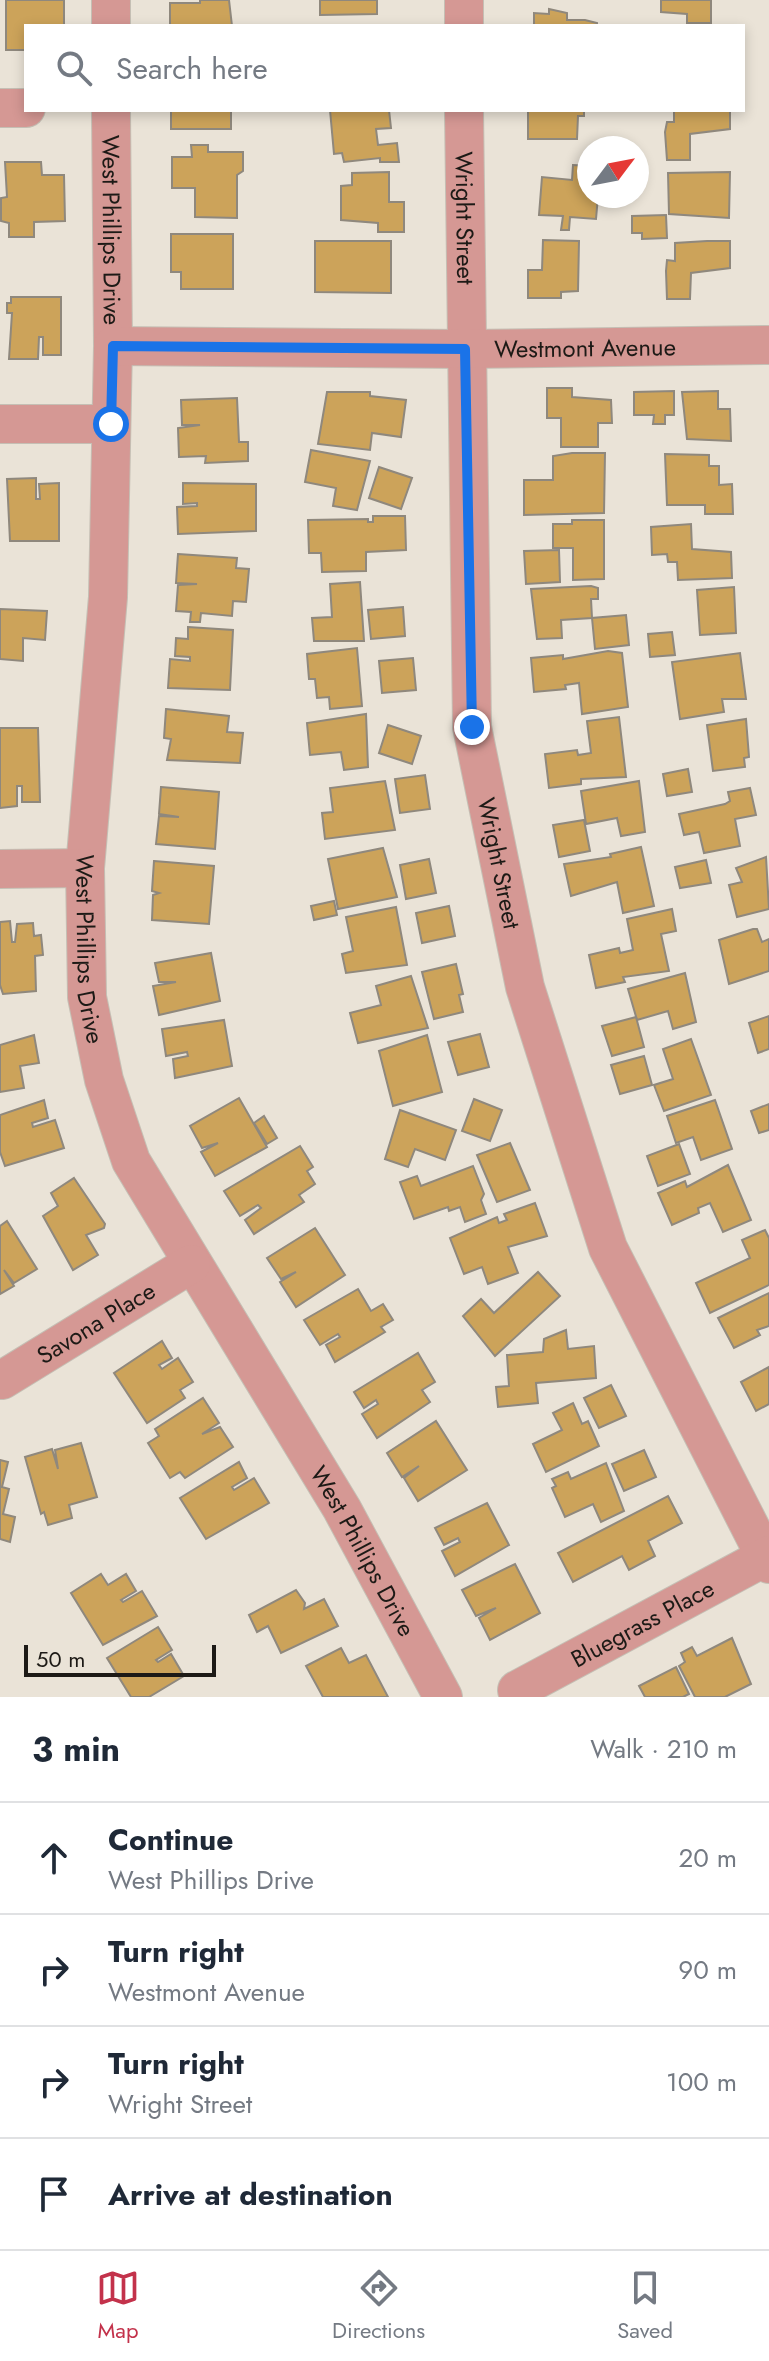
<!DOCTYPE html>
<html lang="en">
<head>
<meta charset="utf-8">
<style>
  body { margin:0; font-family:Jost,sans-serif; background:#f2f2f3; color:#1f2937 }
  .compass { position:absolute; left:577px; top:136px; width:72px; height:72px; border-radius:50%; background:#fff; box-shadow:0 4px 12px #0003; rotate:58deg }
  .scale { position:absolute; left:24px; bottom:20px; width:192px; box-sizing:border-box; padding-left:8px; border:4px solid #1d1a16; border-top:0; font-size:22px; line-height:28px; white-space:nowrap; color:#1d1a16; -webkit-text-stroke:6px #eae3d7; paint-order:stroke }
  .stop { position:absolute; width:24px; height:24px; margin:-18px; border:6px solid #1a73e8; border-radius:50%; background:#fff }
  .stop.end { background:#1a73e8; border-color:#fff; box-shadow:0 2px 8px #0008 }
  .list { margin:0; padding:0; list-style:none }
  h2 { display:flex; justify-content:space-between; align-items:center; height:104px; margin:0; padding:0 32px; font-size:34px }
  h2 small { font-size:26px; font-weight:400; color:#747a83 }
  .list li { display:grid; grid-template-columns:52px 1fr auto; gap:24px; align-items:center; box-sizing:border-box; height:112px; padding:0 32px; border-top:2px solid #e0e1e3 }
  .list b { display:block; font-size:30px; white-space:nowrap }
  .list p { margin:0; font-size:26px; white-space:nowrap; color:#747a83 }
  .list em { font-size:26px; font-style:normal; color:#747a83 }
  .icon { flex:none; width:44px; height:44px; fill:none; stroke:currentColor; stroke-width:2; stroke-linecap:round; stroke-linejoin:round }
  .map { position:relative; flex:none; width:769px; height:1697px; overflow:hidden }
  .search { position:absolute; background:#fff; box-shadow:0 4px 12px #0003; left:24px; right:24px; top:24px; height:88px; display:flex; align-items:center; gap:20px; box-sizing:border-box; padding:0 28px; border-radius:0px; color:#747a83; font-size:30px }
  .sheet { height:552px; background:#fff }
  nav { display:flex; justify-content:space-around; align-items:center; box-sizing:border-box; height:112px; border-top:2px solid #e0e1e3; background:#fff; font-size:22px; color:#747a83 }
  nav a { display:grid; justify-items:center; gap:4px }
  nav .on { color:#c3324b }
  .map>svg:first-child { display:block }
  .building { fill:#cca35a; stroke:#8f887d; stroke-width:2 }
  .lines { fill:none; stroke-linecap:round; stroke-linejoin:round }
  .minor-casing { stroke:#c5bfb4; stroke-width:40 }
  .minor { stroke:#d59894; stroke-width:38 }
  .route { stroke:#1a73e8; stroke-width:10 }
  .labels { text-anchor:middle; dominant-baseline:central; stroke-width:6; stroke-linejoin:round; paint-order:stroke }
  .street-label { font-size:24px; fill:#1d1a16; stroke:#eae3d7 }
</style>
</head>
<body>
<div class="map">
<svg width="769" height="1697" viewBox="0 0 769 1697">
  <rect width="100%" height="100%" fill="#eae3d7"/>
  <!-- building -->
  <g class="building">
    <path d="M6 0H64V26H26V50H6Z"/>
    <path d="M200 0H229L232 26H170V3H200Z"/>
    <path d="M320 0H377V14L320 15Z"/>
    <path d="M661 0H711V23H687V14L661 12Z"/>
    <path d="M549 9 567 13V20H585L597 23V26H534V13L549 14Z"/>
    <rect x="171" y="110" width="60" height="19"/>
    <path d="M330 110H389L391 128 376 129 378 145 397 143 399 162H380V158L344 162 342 153 334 154Z"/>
    <path d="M528 110H584V116H578L577 139H528Z"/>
    <path d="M674 110H730V129L690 134V160H667L665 132 667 122H674Z"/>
    <path d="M191 145H208V152H243V171L237 175V218L195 217V188H172V157H192Z"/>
    <path d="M5 162H41L42 175H64L65 221 34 222V237H9V223L1 221V198L7 197Z"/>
    <path d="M573 165 589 166V196H598L596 219 570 217 569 230H561L563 216 539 215 542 177 572 180Z"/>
    <path d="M389 172V202H404V232H378V223L341 220V186L352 185V173Z"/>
    <path d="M730 172 729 218 669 214 668 173Z"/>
    <path d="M666 215 667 238 642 239V233H632V216Z"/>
    <path d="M171 234H233V289H181V272H171Z"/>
    <path d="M543 240 579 241 578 291 561 292V298H528V270H542Z"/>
    <path d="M315 241H391V293L315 292Z"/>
    <path d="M707 241H730V268L691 273 690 299H667L666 271 667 260 675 261V243Z"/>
    <path d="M11 297H61V355H43V337H39L38 359H9L12 313H7V303H11Z"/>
    <path d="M547 388H572V397L611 400 612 423H598V447H561V418H547Z"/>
    <path d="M674 391V415H665V424H653L654 415H634V392Z"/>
    <path d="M718 391V409H730L731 441 687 439 682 392Z"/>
    <path d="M327 392H370V396L406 400 401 437 372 433 370 450 318 444Z"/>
    <path d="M237 398 239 442H248V461L205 463 206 456 179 457 178 428 200 425H182L181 400Z"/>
    <path d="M311 450 370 461 357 510 333 506 336 488 305 482Z"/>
    <path d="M572 453H605L604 513 524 515V480H553V456Z"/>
    <path d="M665 454 709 455V466H719V485L732 484 733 514H705V505H667Z"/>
    <path d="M379 467 412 478 401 509 369 498Z"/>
    <path d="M36 478V499H40L39 484 59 483V541H10L7 479Z"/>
    <path d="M183 483 256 484V531L178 534 177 507 197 506V503L183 504Z"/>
    <path d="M373 516H405L406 550 366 552V571L322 572 321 553H309L308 520 368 519V522H373Z"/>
    <path d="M572 520H604V579L573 580V548H553V524H572Z"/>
    <path d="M691 524 692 549 731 552 732 578 678 580 677 562H668L667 554 652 555 651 527Z"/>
    <path d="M559 550 560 582 526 584 524 551Z"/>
    <path d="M178 554 237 558 236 568 249 569 246 602 233 601 232 616 201 613 200 622H190L191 612 176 611 178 585 197 584 176 583Z"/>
    <path d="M360 582 364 641H314L312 618 332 617 330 584Z"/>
    <path d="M591 586 598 588V599H591L592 618 561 620 562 638 537 639 531 589Z"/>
    <path d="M734 587 736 633 700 635 697 590Z"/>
    <path d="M403 607 405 636 371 639 368 610Z"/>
    <path d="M0 609 47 611 45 640 23 638V661L0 659Z"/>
    <path d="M626 615 629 645 595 649 592 618Z"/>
    <path d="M188 627 233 630 230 690 168 688 170 659 190 661V657L175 656 176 638 188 639Z"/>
    <path d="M672 632 675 655 650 657 648 634Z"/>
    <path d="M357 648 362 706 330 709 329 697 317 698 315 679H309L307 654Z"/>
    <path d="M608 651 622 653 628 707 582 714 579 683 565 685 566 689 534 692 531 658 563 655V659Z"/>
    <path d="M740 653 746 699H722L724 712 680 719 672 662Z"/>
    <path d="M413 658 416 690 382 693 379 661Z"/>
    <path d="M166 709 229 716 227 732 243 733 240 763 167 760 171 739 164 738Z"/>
    <path d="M366 714 368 767 344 770 341 752 310 755 307 723Z"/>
    <path d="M619 717 626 777 581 779V784L549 788 545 754 577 750 578 755 591 753 587 721Z"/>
    <path d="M746 719 749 757 744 758 745 767 713 771 707 725Z"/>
    <path d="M388 725 421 736 412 764 379 753Z"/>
    <path d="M0 728H38L40 802H22V786H17V806L0 808Z"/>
    <path d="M688 769 692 792 667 796 663 774Z"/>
    <path d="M425 775 430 809 400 813 395 779Z"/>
    <path d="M385 781 395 830 325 839 322 813 333 812 330 788Z"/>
    <path d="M639 781 645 832 621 836 617 818 586 824 581 791Z"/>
    <path d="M161 787 219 792 215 849 156 844 159 816 179 817 159 814Z"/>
    <path d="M750 788 756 815 735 819 740 846 704 853 699 832 684 835 679 814 725 804 730 801 728 792Z"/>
    <path d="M584 820 590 851 559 857 553 825Z"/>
    <path d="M641 847 654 906 623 913 617 882 571 896 564 864 611 857 610 854Z"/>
    <path d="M383 848 397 897 338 909 328 859Z"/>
    <path d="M766 857 769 909 737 917 729 885 742 882 736 868Z"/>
    <path d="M429 859 436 893 406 899 400 865Z"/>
    <path d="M706 860 711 883 680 888 675 867Z"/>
    <path d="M154 861 214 866 209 924 152 920 153 895 159 893 152 891Z"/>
    <path d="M334 901 337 915 314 920 311 906Z"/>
    <path d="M449 906 455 936 422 943 416 913Z"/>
    <path d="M396 907 407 965 346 973 342 954 353 951 346 917Z"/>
    <path d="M672 909 676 931 661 934 669 971 623 977 625 982 596 988 589 955 619 948 620 953 633 950 627 919Z"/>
    <path d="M10 921 12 942H15L17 924 33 923 34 936 41 935 43 955 35 956 36 991 3 994 0 985V922Z"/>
    <path d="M753 929H757L762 942 769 939V971L729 984 719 940Z"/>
    <path d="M211 953 220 1001 159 1015 153 986 176 982H159L155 963Z"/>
    <path d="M456 964 463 994 459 995 463 1012 434 1019 422 972Z"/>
    <path d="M685 973 696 1022 673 1029 668 1011 637 1020 628 989Z"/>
    <path d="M411 976 428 1028 358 1043 350 1013 381 1005 376 986Z"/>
    <path d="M769 1016V1049L758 1053 749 1023Z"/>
    <path d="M636 1017 644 1047 612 1056 602 1026Z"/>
    <path d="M224 1020 232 1066 175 1078 173 1059 188 1056 187 1052 166 1056 162 1029Z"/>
    <path d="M480 1034 489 1067 458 1075 448 1042Z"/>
    <path d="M34 1035 39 1063 20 1066 24 1088 0 1092V1045Z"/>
    <path d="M427 1035 442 1092 393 1106 379 1051Z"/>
    <path d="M691 1039 711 1095 664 1111 654 1085 673 1079 663 1049Z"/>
    <path d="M644 1056 652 1085 620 1094 611 1065Z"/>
    <path d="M239 1098 267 1147 215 1176 201 1152 218 1143 202 1148 190 1126Z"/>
    <path d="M474 1099 502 1110 490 1141 462 1131Z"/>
    <path d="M44 1100 48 1118 32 1123 33 1127 55 1120 64 1148 5 1166 0 1152V1115Z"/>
    <path d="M715 1100 732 1149 701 1160 693 1137 676 1143 667 1116Z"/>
    <path d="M769 1104V1130L759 1133 751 1111Z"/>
    <path d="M400 1110 456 1130 445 1160 415 1149 408 1167 385 1159Z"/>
    <path d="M264 1116 277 1138 267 1144 254 1123Z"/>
    <path d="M510 1143 530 1190 497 1202 477 1155Z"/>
    <path d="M679 1144 690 1174 658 1186 647 1156Z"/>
    <path d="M300 1146 313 1167 307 1171 315 1184 299 1195 304 1202 254 1234 245 1220 261 1208 258 1205 240 1216 224 1191Z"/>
    <path d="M728 1165 751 1220 723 1232 710 1203 698 1208 699 1213 672 1225 658 1193 685 1181 687 1187Z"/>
    <path d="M473 1166 484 1194 481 1200 486 1214 465 1222 460 1207 449 1211 448 1207 414 1219 400 1182 417 1176 421 1186Z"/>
    <path d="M74 1178 105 1224 104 1228 86 1235 98 1255 73 1270 43 1216 58 1206 51 1193Z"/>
    <path d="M535 1203 547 1236 508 1247 518 1273 488 1284 482 1267 464 1274 450 1238 497 1217 499 1223 507 1220 504 1214Z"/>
    <path d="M7 1221 37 1269 14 1283 4 1270 14 1286 0 1294V1226Z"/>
    <path d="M315 1228 345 1275 296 1307 280 1282 296 1272 281 1279 267 1258Z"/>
    <path d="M765 1230 769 1238V1285L710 1313 696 1283 750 1258 742 1240Z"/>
    <path d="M538 1272 560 1296 495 1356 463 1316 481 1299 494 1313Z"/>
    <path d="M358 1289 371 1311 383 1304 393 1320 381 1327 385 1332 335 1362 326 1345 340 1337 338 1334 320 1345 304 1320Z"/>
    <path d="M769 1293V1326L757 1330 760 1335 734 1348 718 1318Z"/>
    <path d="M566 1330 568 1349 594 1346 596 1378 536 1383 538 1403 498 1407 496 1387 509 1386 507 1355 543 1352 544 1339Z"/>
    <path d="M162 1341 172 1358 159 1365 162 1369 178 1358 193 1382 180 1390 185 1398 147 1423 114 1373Z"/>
    <path d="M418 1353 435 1382 422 1390 430 1402 377 1438 362 1414 378 1404 376 1400 364 1408 354 1392Z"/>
    <path d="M769 1367V1404L756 1411 741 1382Z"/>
    <path d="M611 1385 626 1416 599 1428 584 1398Z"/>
    <path d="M203 1398 219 1423 202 1434 220 1427 233 1447 185 1478 180 1472 170 1478 148 1443 159 1436 155 1429Z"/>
    <path d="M573 1403 582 1424 588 1421 599 1446 546 1472 533 1444 562 1430 553 1413Z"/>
    <path d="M436 1421 467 1470 418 1501 404 1478 419 1466 402 1477 387 1453Z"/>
    <path d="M81 1443 97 1497 69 1505 72 1518 48 1525 44 1512 41 1514 25 1457 52 1449 58 1469 55 1450Z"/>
    <path d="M644 1450 656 1477 624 1491 612 1464Z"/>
    <path d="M0 1460 8 1462 2 1487 9 1489 3 1514 15 1517 10 1542 0 1539Z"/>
    <path d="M239 1462 247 1478 232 1487 234 1490 254 1478 269 1503 206 1539 180 1498Z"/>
    <path d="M606 1463 624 1511 601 1522 593 1504 565 1517 552 1488 556 1486 552 1479 568 1472 571 1479Z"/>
    <path d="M668 1496 682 1523 648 1541 655 1556 629 1570 622 1556 573 1582 558 1553Z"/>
    <path d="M487 1503 509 1545 455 1576 442 1551 460 1542 458 1538 444 1545 435 1528Z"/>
    <path d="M515 1564 540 1613 490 1640 479 1618 496 1608 476 1616 462 1590Z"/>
    <path d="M101 1574 108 1585 126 1574 136 1591 121 1600 123 1602 142 1591 157 1616 103 1645 71 1593Z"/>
    <path d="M296 1590 305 1603 304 1609 324 1599 338 1626 281 1653 268 1626 257 1632 249 1615Z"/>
    <path d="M158 1627 172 1650 156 1660 158 1662 171 1654 184 1676 149 1697H131L107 1658Z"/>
    <path d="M732 1638 751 1684 725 1697H695L679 1666 685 1662 681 1653 692 1647 697 1656Z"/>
    <path d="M341 1648 349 1663 366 1655 388 1697H323L306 1666Z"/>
    <path d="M676 1667 689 1694 683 1697H645L639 1686Z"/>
  </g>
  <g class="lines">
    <defs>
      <g id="minor">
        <path d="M464 0V26"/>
        <path d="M111 26V0"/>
        <path d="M0 108H26"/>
        <path id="s1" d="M111 110 113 346 108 597 85 868 87 997 104 1080 131 1161 342 1509 443 1697"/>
        <path id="s2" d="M464 110 472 727 525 987 608 1248 769 1564"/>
        <path id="s3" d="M113 346 465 349 769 345"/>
        <path d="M0 424H111"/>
        <path d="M0 869 85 868"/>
        <path id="s4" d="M2 1380 191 1264"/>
        <path id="s5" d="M517 1690 769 1555"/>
      </g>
    </defs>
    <!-- minor casing -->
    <use href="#minor" class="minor-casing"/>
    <!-- minor -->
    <use href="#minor" class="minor"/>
  </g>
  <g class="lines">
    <!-- route -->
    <path class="route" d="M111 424 113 346 465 349 472 727"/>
  </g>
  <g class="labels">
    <!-- street labels -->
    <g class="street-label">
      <text stroke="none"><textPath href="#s2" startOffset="108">Wright Street</textPath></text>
      <text stroke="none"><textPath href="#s1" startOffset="120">West Phillips Drive</textPath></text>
      <text stroke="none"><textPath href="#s3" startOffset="472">Westmont Avenue</textPath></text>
      <text stroke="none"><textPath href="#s2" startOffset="756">Wright Street</textPath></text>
      <text stroke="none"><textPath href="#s1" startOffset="840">West Phillips Drive</textPath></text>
      <text stroke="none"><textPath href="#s4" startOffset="110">Savona Place</textPath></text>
      <text stroke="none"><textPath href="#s1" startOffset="1512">West Phillips Drive</textPath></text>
      <text stroke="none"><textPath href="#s5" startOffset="142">Bluegrass Place</textPath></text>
    </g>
  </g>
</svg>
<svg class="compass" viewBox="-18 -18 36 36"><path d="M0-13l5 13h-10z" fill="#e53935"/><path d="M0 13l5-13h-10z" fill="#747a83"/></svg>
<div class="scale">50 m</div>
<div class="stop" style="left:111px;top:424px"></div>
<div class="stop end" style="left:472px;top:727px"></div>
<div class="search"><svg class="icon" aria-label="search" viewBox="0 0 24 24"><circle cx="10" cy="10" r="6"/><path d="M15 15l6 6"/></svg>Search here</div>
</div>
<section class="sheet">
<h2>3 min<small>Walk · 210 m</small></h2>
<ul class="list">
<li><svg class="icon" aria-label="ahead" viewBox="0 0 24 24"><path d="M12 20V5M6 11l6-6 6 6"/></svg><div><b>Continue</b><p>West Phillips Drive</p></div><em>20 m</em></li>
<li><svg class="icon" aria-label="right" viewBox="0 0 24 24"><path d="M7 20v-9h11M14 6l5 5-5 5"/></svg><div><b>Turn right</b><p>Westmont Avenue</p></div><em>90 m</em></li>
<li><svg class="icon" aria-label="right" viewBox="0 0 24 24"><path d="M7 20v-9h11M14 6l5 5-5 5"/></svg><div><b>Turn right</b><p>Wright Street</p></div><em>100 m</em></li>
<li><svg class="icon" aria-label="arrive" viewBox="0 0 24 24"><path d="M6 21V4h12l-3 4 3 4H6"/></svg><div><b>Arrive at destination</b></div></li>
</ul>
</section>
<nav>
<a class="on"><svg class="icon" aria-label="map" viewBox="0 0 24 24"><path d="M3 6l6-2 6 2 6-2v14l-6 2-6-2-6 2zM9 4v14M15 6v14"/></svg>Map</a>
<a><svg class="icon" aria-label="directions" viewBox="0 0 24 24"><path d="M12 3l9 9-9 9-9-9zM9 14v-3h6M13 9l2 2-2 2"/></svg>Directions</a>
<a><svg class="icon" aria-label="saved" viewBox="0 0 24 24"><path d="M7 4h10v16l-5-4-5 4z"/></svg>Saved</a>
</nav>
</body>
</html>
